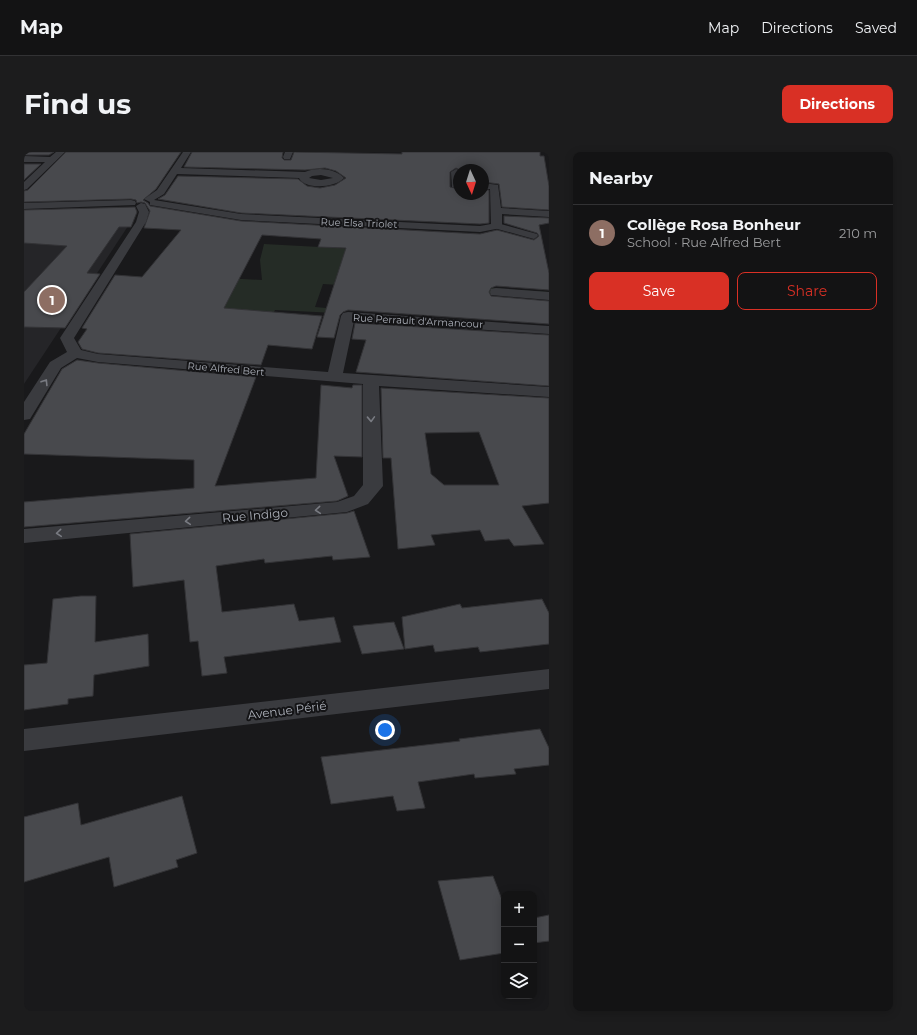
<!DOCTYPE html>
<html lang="en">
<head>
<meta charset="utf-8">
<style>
  body { margin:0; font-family:Montserrat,sans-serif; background:#1c1c1d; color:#f1f3f6 }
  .controls { position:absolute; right:12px; bottom:12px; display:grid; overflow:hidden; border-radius:8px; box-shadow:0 2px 10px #0003 }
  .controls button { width:36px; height:36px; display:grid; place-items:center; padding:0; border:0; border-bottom:1px solid #323234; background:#131314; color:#f1f3f6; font:20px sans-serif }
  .compass { position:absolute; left:429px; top:12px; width:36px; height:36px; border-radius:50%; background:#131314; box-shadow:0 2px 10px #0003; rotate:176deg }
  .you { position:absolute; left:361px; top:578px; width:14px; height:14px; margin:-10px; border:3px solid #fff; border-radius:50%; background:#1a73e8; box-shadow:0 0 0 6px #1a73e833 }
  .badge { display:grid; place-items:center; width:26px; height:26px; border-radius:50%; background:#d93025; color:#fff; font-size:13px; font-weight:700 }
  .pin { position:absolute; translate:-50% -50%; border:2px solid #fff; box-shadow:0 1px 4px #0006 }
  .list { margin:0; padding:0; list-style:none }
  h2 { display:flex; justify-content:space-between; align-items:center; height:52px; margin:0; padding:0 16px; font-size:17px }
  h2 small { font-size:13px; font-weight:400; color:#9d9ea0 }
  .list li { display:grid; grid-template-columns:26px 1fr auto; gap:12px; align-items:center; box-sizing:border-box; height:56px; padding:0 16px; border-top:1px solid #323234 }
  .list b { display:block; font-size:15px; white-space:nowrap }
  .list p { margin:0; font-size:13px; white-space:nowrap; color:#9d9ea0 }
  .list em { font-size:13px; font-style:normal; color:#9d9ea0 }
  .actions { display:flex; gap:8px; padding:12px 16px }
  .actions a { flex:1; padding:9px 0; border:1px solid #d93025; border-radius:8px; text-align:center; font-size:14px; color:#d93025 }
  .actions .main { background:#d93025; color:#fff }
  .icon { flex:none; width:22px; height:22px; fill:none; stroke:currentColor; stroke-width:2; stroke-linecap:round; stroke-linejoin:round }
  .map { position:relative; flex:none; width:525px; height:859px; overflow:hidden; border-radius:8px }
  header { display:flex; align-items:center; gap:24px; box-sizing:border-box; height:56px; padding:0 20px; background:#131314; border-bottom:1px solid #323234 }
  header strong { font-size:19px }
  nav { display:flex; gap:22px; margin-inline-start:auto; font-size:14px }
  .intro { display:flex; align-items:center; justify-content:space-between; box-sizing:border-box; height:96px; padding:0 24px }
  h1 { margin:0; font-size:28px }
  .button { padding:10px 18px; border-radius:8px; background:#d93025; color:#fff; font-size:14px; font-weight:700 }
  main { display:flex; gap:24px; padding:0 24px }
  aside { flex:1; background:#131314; border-radius:8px; box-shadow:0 2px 10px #0003 }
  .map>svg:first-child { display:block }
  .built { fill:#252528 }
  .green { fill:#252c26 }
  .building { fill:#48494d; stroke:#333336; fill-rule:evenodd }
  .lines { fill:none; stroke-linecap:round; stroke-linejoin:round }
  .lane { fill:#3a3b3f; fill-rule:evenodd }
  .street { fill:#3a3b3f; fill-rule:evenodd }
  .oneway { stroke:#797b82 }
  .labels { text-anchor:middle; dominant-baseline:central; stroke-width:4; stroke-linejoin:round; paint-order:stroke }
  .far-street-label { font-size:10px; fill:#acb0b9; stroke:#141416 }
  .street-label { font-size:12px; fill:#acb0b9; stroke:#141416 }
</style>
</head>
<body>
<header>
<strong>Map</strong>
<nav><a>Map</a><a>Directions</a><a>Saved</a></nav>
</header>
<div class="intro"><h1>Find us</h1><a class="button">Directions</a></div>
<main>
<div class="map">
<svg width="525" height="859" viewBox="0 0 525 859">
  <rect width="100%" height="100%" fill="#19191b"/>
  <!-- built -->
  <path class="built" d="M112 62 0 232V63Z"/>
  <!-- green -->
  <path class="green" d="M240 92 425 102 423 133 525 140V146L299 132 291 155 313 157 311 161 251 158 247 165 92 136 162 124 238 128 236 108Z"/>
  <!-- building -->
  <g class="building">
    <path d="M0 0H30L25 3H0Z"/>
    <path d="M42 0H157L132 37 119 48 124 51 126 54 217 69 456 82 473 78 510 88 515 84 513 81 480 71V64L525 66V71L515 73 525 121V138L472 134 467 136 465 140 467 144 525 149V172L324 158 319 160 316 163 310 186 293 185 322 96 294 95 297 87 238 83 200 156 298 164 288 197 244 193 237 213 74 201 58 197 54 190 63 177 58 176 91 123 118 125 157 78 120 76 126 59 121 51 117 50 113 51 112 48 107 47 0 50V39L4 38Z"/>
    <path d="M168 0H259L258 6 260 8H267L270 0 378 2V0H516V4H520L525 34V58L478 55 475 32 459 30V18H436L432 16 426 20V35L435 37V42H459V38H465V71L456 72 217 61 134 47 141 43 154 24 274 27 283 34 296 36 311 33 322 26 312 19 301 16 281 18 160 15Z"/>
    <path d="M0 12H17L0 28Z"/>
    <path d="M111 55 113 60 107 75H95L63 121 76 122 41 176 0 175V140L43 94 0 91V58Z"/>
    <path d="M331 171 525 183V234L332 220 342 188 328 187Z"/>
    <path d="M53 208 74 211 232 225 191 334 292 326 297 233 328 236 329 233H338V305L310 304 324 344 313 349 0 375V350L170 336V308L0 302V282L38 217Z"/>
    <path d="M357 236 525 246V351L498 354 520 392 490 394 485 387 461 389 456 378 407 383 411 393 374 397 367 306H359ZM455 280 475 333H420L407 322 401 281Z"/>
    <path d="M330 359 346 405 309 408 308 404 241 411 240 407 192 414 198 460 270 452 275 469 310 465 317 490 200 505 203 521 178 524 174 489 166 490 160 428 109 435 106 382 323 361Z"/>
    <path d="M57 444H72L71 490 124 482 125 514 70 523 69 544 44 547V552L0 558V513L23 511 29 447Z"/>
    <path d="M518 447 525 461V492L456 500 454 495 411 500 409 493 381 497 378 465 436 452 438 456Z"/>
    <path d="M370 470 380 497 338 502 329 474Z"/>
    <path d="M516 577 525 596V613L490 617 492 622 451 626 450 622 394 630 401 656 373 659 369 644 307 652 297 605 436 589 435 587Z"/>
    <path d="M158 644 173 701 152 708 154 715 90 735 85 705 0 730V665L54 651 57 673Z"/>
    <path d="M469 724 480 753V801L436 808 414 729Z"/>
    <path d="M525 763V789L510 791V766Z"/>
  </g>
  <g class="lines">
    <!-- lane -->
    <path class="lane" d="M473 71 513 82 514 84 510 87 470 76V72Z"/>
    <!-- street -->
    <g class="street">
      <path d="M32 0H41L3 37 0 38V30L21 10H0V4L26 5Z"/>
      <path d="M159 0H167L157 16 281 20C292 15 311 16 320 26 311 36 281 38 275 26L153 22 140 42 130 48 217 62 456 74 467 72 466 37H459V31L474 33 477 56 525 59V65L478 62V74L477 76 456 80 217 68 126 53V50L120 47 133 38ZM297 23 309 26 297 28 285 26 288 24Z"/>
      <path d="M261 0H269L266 7H260L259 5Z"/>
      <path d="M432 17 435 18V36L428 35 427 20Z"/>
      <path d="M107 48 111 49 112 51 111 53 0 57V51Z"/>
      <path d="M117 51 121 52 125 60 122 70 50 186 57 198 74 202 304 220 317 164 319 161 324 160 525 174V182L330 169 319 221 525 235V245L355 234 359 334 344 352 323 360 0 391V377L313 350 330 344 339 333V232L74 210 53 206 37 216 6 267 0 268V250L26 210 43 200 36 186 112 70 115 60 112 54Z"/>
      <path d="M472 136 525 140V148L467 143 466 140 467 137Z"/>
      <path d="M525 517V537L0 599V577Z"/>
    </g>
  </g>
  <!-- one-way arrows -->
  <defs><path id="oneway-chevron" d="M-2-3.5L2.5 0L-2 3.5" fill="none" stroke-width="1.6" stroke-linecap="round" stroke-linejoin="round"/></defs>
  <g class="oneway">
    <use href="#oneway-chevron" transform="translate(21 230) rotate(-58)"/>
    <use href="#oneway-chevron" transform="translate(347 267) rotate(88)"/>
    <use href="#oneway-chevron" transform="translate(294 358) rotate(175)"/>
    <use href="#oneway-chevron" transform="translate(164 369) rotate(175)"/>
    <use href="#oneway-chevron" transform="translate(35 381) rotate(175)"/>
  </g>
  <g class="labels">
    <!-- far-street labels -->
    <g class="far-street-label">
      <text transform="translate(335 71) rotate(2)">Rue Elsa Triolet</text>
      <text transform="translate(394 169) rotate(3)">Rue Perrault d'Armancour</text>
      <text transform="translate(202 217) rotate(5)">Rue Alfred Bert</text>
    </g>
    <!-- street labels -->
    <g class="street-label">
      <text transform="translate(231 363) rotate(-5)">Rue Indigo</text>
      <text transform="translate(263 558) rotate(-7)">Avenue Périé</text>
    </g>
  </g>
</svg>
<div class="controls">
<button>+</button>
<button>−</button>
<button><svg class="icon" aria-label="layers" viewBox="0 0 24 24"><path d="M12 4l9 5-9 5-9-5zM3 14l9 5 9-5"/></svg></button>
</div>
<svg class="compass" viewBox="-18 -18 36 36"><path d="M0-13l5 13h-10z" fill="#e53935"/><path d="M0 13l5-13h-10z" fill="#9d9ea0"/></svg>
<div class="you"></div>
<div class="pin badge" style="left:28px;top:148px;background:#8d6e63">1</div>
</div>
<aside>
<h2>Nearby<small></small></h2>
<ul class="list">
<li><span class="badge" style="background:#8d6e63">1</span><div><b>Collège Rosa Bonheur</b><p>School · Rue Alfred Bert</p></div><em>210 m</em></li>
</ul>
<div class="actions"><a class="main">Save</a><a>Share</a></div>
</aside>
</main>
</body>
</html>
